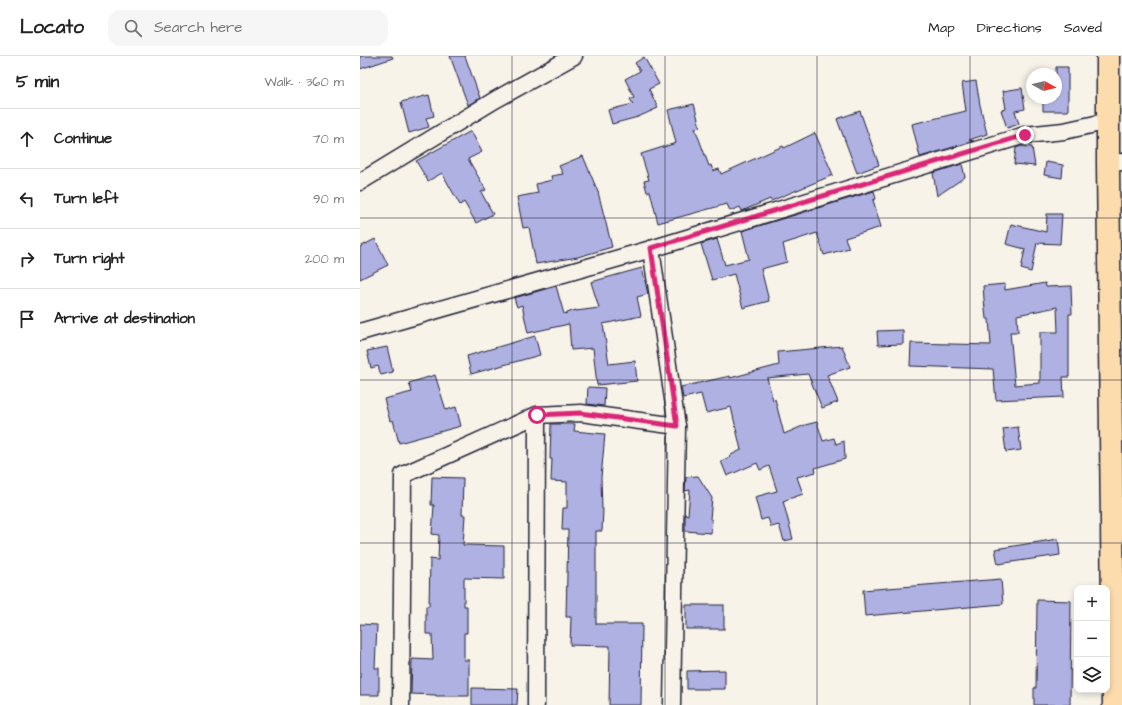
<!DOCTYPE html>
<html lang="en">
<head>
<meta charset="utf-8">
<style>
  body { margin:0; font-family:"Architects Daughter",sans-serif; background:#f6f6f6; color:#222 }
  .controls { position:absolute; right:12px; bottom:12px; display:grid; overflow:hidden; border-radius:8px; box-shadow:0 2px 6px #0003 }
  .controls button { width:36px; height:36px; display:grid; place-items:center; padding:0; border:0; border-bottom:1px solid #e0e0e0; background:#fff; color:#222; font:20px sans-serif }
  .compass { position:absolute; left:666px; top:12px; width:36px; height:36px; border-radius:50%; background:#fff; box-shadow:0 2px 6px #0003; rotate:98deg }
  .stop { position:absolute; width:12px; height:12px; margin:-9px; border:3px solid #db2777; border-radius:50%; background:#fff }
  .stop.end { background:#db2777; border-color:#fff; box-shadow:0 1px 4px #0008 }
  .list { margin:0; padding:0; list-style:none }
  h2 { display:flex; justify-content:space-between; align-items:center; height:52px; margin:0; padding:0 16px; font-size:17px }
  h2 small { font-size:13px; font-weight:400; color:#767676 }
  .list li { display:grid; grid-template-columns:26px 1fr auto; gap:12px; align-items:center; box-sizing:border-box; height:60px; padding:0 16px; border-top:1px solid #e0e0e0 }
  .list b { display:block; font-size:15px; white-space:nowrap }
  .list em { font-size:13px; font-style:normal; color:#767676 }
  .icon { flex:none; width:22px; height:22px; fill:none; stroke:currentColor; stroke-width:2; stroke-linecap:round; stroke-linejoin:round }
  .map { position:relative; flex:none; width:762px; height:649px; overflow:hidden }
  header { display:flex; align-items:center; gap:24px; box-sizing:border-box; height:56px; padding:0 20px; background:#fff; border-bottom:1px solid #e0e0e0 }
  header strong { font-size:19px }
  nav { display:flex; gap:22px; margin-inline-start:auto; font-size:14px }
  .search { width:280px; height:36px; background:#f6f6f6; display:flex; align-items:center; gap:10px; box-sizing:border-box; padding:0 14px; border-radius:12px; color:#767676; font-size:15px }
  main { display:flex }
  aside { flex:1; background:#fff }
  .map>svg:first-child { display:block }
  .building { fill:#afb1e3; stroke:#22223b; fill-rule:evenodd }
  .lines { fill:none; stroke-linecap:round; stroke-linejoin:round }
  .street-casing { stroke:#22223b; stroke-width:19 }
  .highway-casing { stroke:#22223b; stroke-width:25 }
  .street { stroke:#f7f3e8; stroke-width:16 }
  .highway { stroke:#fcdcac; stroke-width:22 }
  .route { stroke:#db2777; stroke-width:5 }
  .grid { fill:none; stroke:#22223b; stroke-width:1; stroke-opacity:0.55 }
</style>
</head>
<body>
<header>
<strong>Locato</strong>
<div class="search"><svg class="icon" aria-label="search" viewBox="0 0 24 24"><circle cx="10" cy="10" r="6"/><path d="M15 15l6 6"/></svg>Search here</div>
<nav><a>Map</a><a>Directions</a><a>Saved</a></nav>
</header>
<main>
<aside>
<h2>5 min<small>Walk · 360 m</small></h2>
<ul class="list">
<li><svg class="icon" aria-label="ahead" viewBox="0 0 24 24"><path d="M12 20V5M6 11l6-6 6 6"/></svg><div><b>Continue</b></div><em>70 m</em></li>
<li><svg class="icon" aria-label="left" viewBox="0 0 24 24"><path d="M17 20v-9H6M10 6l-5 5 5 5"/></svg><div><b>Turn left</b></div><em>90 m</em></li>
<li><svg class="icon" aria-label="right" viewBox="0 0 24 24"><path d="M7 20v-9h11M14 6l5 5-5 5"/></svg><div><b>Turn right</b></div><em>200 m</em></li>
<li><svg class="icon" aria-label="arrive" viewBox="0 0 24 24"><path d="M6 21V4h12l-3 4 3 4H6"/></svg><div><b>Arrive at destination</b></div></li>
</ul>
</aside>
<div class="map">
<svg width="762" height="649" viewBox="0 0 762 649">
  <rect width="100%" height="100%" fill="#f7f3e8"/>
  <filter id="ink" filterUnits="userSpaceOnUse"><feTurbulence type="fractalNoise" baseFrequency=".025" numOctaves="2"/><feDisplacementMap in="SourceGraphic" scale="8" xChannelSelector="R" yChannelSelector="G"/><feConvolveMatrix kernelMatrix="1 2 1 2 8 2 1 2 1" color-interpolation-filters="sRGB"/></filter>
  <g filter="url(#ink)">
    <!-- building -->
    <g class="building">
      <path d="M0 0H32L33 2 0 13Z"/>
      <path d="M90 0H105L120 42 108 49Z"/>
      <path d="M284 1 299 28 289 33 298 52 278 61 252 68 248 54 273 48 270 43 274 41 265 23 280 15 275 7Z"/>
      <path d="M696 11H708V55H683V42H696Z"/>
      <path d="M616 25 620 49 627 78 609 84 614 85 560 101 552 68 606 55 602 27Z"/>
      <path d="M662 32 665 53 655 55 659 68 647 72 641 54 646 53 643 35Z"/>
      <path d="M69 39 74 60 66 62 69 71 49 77 41 46Z"/>
      <path d="M334 48 340 71 335 72 349 110 351 109 353 115 359 113 361 118 423 90 424 92 455 77 473 119 411 145 410 143 382 155 380 151 370 155 367 148 298 167 290 135 287 136 284 125 289 124 281 98 316 87 308 54Z"/>
      <path d="M500 55 519 109 497 117 477 63Z"/>
      <path d="M111 75 122 96 108 103 126 134 121 136 133 158 116 167 104 146 100 149 82 117 68 125 56 105Z"/>
      <path d="M661 90 672 91 675 110 654 108 656 92Z"/>
      <path d="M223 100 238 136 252 191 218 201 176 208 169 171 163 172 157 141 178 137 176 128 192 124 191 120 203 118 199 110Z"/>
      <path d="M686 106 703 109 702 122 684 119Z"/>
      <path d="M602 108 605 121 577 140 573 117Z"/>
      <path d="M514 135 516 143 513 144 521 171 485 182 489 192 464 199 457 177 423 188 427 206 401 213 409 245 383 252 374 218 352 224 341 188 357 183 365 209 389 203 382 175Z"/>
      <path d="M687 158H702L700 188 677 187 671 216 661 213 665 193 646 188 651 168 686 176Z"/>
      <path d="M15 183 28 209 0 223V191Z"/>
      <path d="M282 212 288 238 277 241 281 260 243 268 249 308 275 305 277 325 237 329 233 292 211 294 209 268 168 277 162 249 157 251 154 242 196 230 204 258 216 254V255L239 252 231 226Z"/>
      <path d="M685 227 686 231 711 230 712 258H709V321H703L704 341 636 344 633 313 550 310 551 287 631 289 629 263H626L624 243 623 230 645 228V234ZM697 251 698 276H680V327L655 329 650 276H658L657 259Z"/>
      <path d="M543 274V288L518 289 517 275Z"/>
      <path d="M175 280 180 299 111 318 107 300Z"/>
      <path d="M482 290 490 311 467 319 478 346 462 352 448 318 407 322 413 344 415 343 424 378 445 369 457 366 463 385 474 382 476 388 484 385 485 403 455 412 456 416 437 421 443 438 423 445 433 483 424 485 419 469 411 471 408 462 401 464 395 441 417 435 409 410 400 414 397 407 367 420 361 405 370 401 369 400 381 394 371 351 346 357 341 338 323 342 321 331 370 320V322L419 309 418 296Z"/>
      <path d="M27 291 33 316 21 319 18 310 11 312 7 295Z"/>
      <path d="M75 319 86 354 96 351 101 370 39 387 33 364 30 365 24 343 52 336 49 327Z"/>
      <path d="M228 331 245 332 244 350 227 348Z"/>
      <path d="M191 368H215L214 375 245 378 241 422 242 453H243L242 475H236V568H282L281 649H249L250 590 210 589 211 561H206L208 474H202L203 452H207V426L191 425 192 403H190Z"/>
      <path d="M658 371 661 394 646 396 643 373Z"/>
      <path d="M338 420 352 442 350 463H352L351 477 325 475V458L328 459 330 434 325 435 326 421Z"/>
      <path d="M72 421 103 422 102 459H105L103 489 144 490V523L104 522V550H107V577H104V604H109V640H76V639L51 638 52 603 73 604 72 578H66V550H69L70 503 78 504 79 479 72 478 74 449H71Z"/>
      <path d="M698 483 700 499 638 508 635 493Z"/>
      <path d="M641 523 643 548 505 560 503 534Z"/>
      <path d="M677 544 711 545 710 649H674V632H676Z"/>
      <rect x="326" y="549" width="38" height="24"/>
      <path d="M0 568 17 569 15 612H19V639H0Z"/>
      <path d="M365 614V633H327V615Z"/>
      <path d="M112 632 158 633 157 649H112Z"/>
    </g>
    <g class="lines">
      <defs>
        <g id="street">
          <path d="M748 107 762 106"/>
          <path d="M0 126 135 44 214 0"/>
          <path d="M291 193 317 370 312 649"/>
          <path d="M0 276 291 193 665 79 704 75 749 65"/>
          <path d="M41 649 43 419 177 359 221 357 317 370"/>
          <path d="M176 649 177 359"/>
        </g>
        <path id="highway" d="M748 0V107L754 649"/>
      </defs>
      <!-- street casing -->
      <use href="#street" class="street-casing"/>
      <!-- highway casing -->
      <use href="#highway" class="highway-casing"/>
      <!-- street -->
      <use href="#street" class="street"/>
      <!-- highway -->
      <use href="#highway" class="highway"/>
    </g>
  </g>
  <g class="lines" filter="url(#ink)">
    <!-- route -->
    <path class="route" d="M177 359 220 357 317 370 291 192 665 79"/>
  </g>
  <!-- grid -->
  <path class="grid" d="M152 0V649M305 0V649M457 0V649M610 0V649M0 162H762M0 324H762M0 487H762"/>
</svg>
<div class="controls">
<button>+</button>
<button>−</button>
<button><svg class="icon" aria-label="layers" viewBox="0 0 24 24"><path d="M12 4l9 5-9 5-9-5zM3 14l9 5 9-5"/></svg></button>
</div>
<svg class="compass" viewBox="-18 -18 36 36"><path d="M0-13l5 13h-10z" fill="#e53935"/><path d="M0 13l5-13h-10z" fill="#767676"/></svg>
<div class="stop" style="left:177px;top:359px"></div>
<div class="stop end" style="left:665px;top:79px"></div>
</div>
</main>
</body>
</html>
